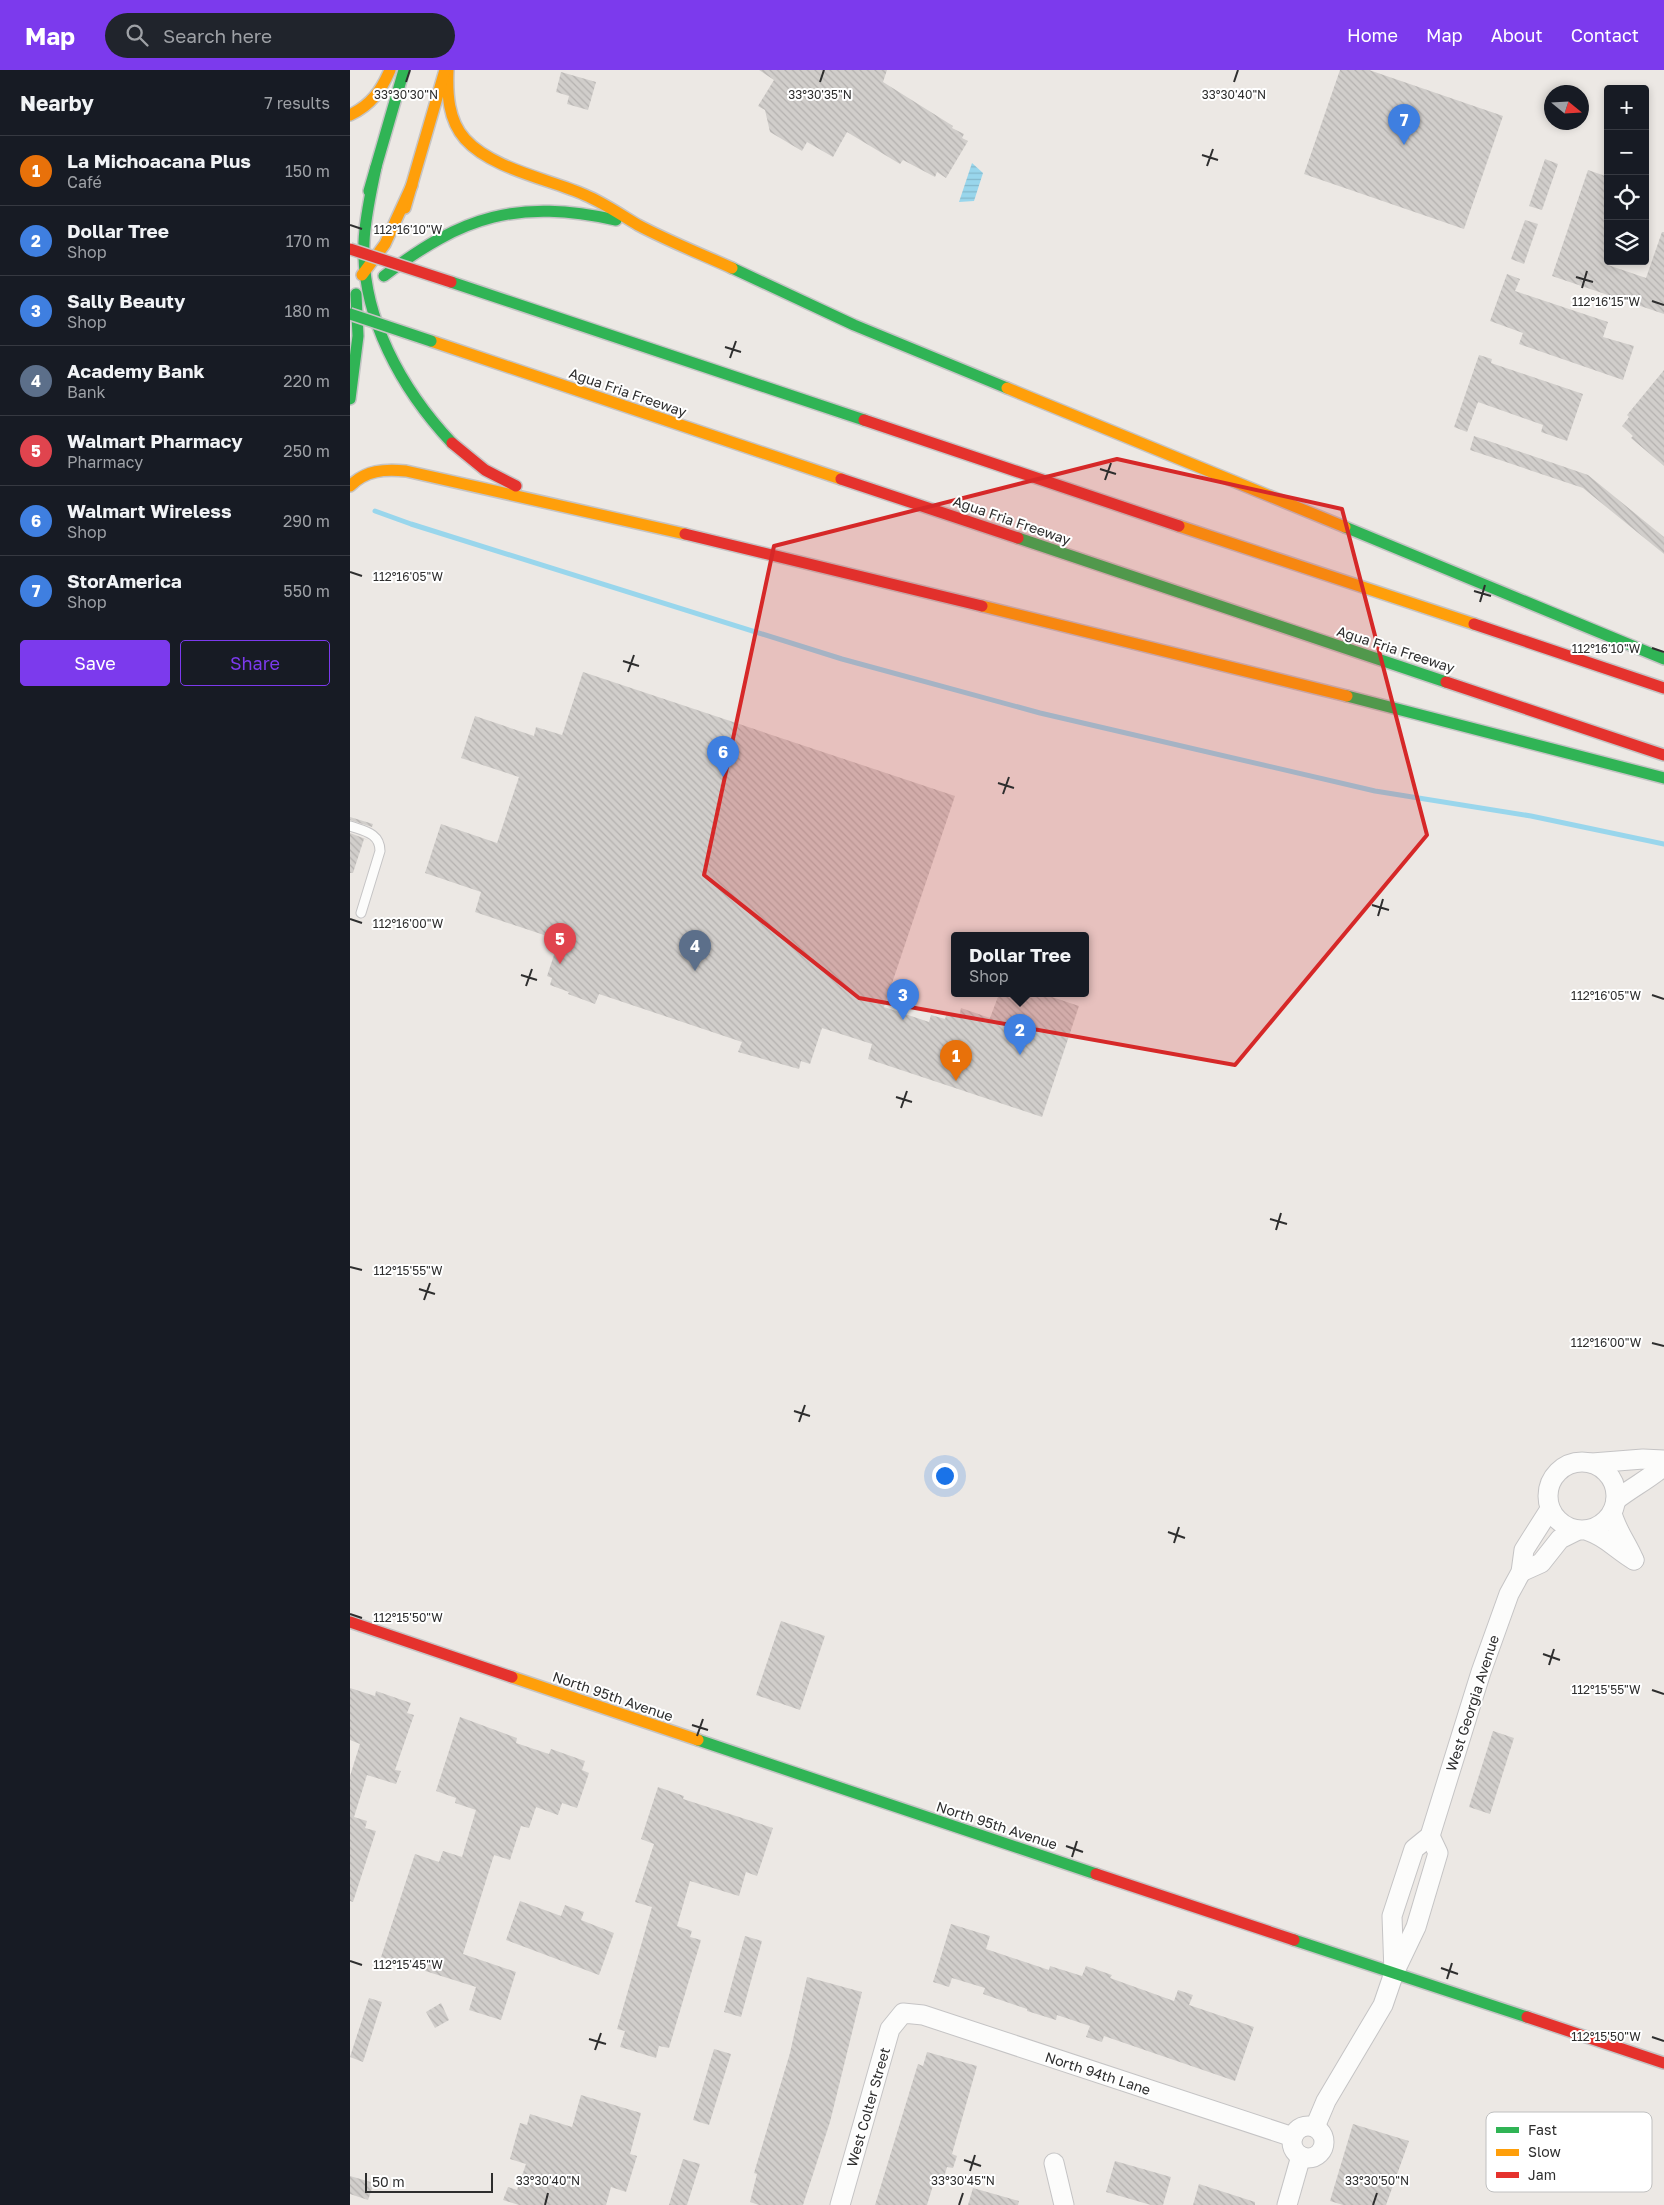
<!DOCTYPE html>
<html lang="en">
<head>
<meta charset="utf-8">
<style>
  body { margin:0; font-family:"Golos Text",sans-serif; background:#20242c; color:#f1f3f6 }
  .controls { position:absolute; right:15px; top:15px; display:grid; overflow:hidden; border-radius:5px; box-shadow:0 2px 8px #0003 }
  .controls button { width:45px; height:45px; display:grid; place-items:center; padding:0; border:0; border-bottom:1px solid #363941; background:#171b24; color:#f1f3f6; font:25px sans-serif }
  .compass { position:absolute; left:1194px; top:15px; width:45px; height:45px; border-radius:50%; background:#171b24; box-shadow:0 2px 8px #0003; rotate:108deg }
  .scale { position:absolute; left:15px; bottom:12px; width:128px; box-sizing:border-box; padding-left:5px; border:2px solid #2e2e2e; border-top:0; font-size:14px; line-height:18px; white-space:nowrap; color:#2e2e2e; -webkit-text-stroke:4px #fff; paint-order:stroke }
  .you { position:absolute; left:594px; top:1405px; width:18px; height:18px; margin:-12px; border:4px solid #fff; border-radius:50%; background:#1a73e8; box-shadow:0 0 0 8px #1a73e833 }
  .badge { display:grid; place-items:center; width:32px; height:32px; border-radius:50%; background:#7c3aed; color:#fff; font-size:16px; font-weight:700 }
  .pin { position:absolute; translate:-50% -41px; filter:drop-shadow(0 1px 2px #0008) }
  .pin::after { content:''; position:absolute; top:26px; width:18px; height:15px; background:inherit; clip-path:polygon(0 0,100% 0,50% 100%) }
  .popup { position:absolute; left:601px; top:862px; width:138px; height:65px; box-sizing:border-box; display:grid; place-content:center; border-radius:5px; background:#171b24; filter:drop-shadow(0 1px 4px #0005); font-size:16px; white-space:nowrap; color:#9ea1a6 }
  .popup b { font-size:19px; color:#f1f3f6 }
  .popup::after { content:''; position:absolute; left:50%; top:100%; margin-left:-10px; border:10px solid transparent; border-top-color:#171b24 }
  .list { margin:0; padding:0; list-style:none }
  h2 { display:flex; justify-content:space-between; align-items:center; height:65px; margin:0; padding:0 20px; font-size:21px }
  h2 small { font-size:16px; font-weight:400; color:#9ea1a6 }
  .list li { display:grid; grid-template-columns:32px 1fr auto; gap:15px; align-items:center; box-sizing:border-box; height:70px; padding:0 20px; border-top:1px solid #363941 }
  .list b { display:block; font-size:19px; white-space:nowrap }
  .list p { margin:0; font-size:16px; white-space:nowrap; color:#9ea1a6 }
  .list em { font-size:16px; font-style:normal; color:#9ea1a6 }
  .actions { display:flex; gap:10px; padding:15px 20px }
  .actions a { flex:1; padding:11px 0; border:1px solid #7c3aed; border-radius:5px; text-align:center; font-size:18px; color:#7c3aed }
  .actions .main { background:#7c3aed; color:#fff }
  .icon { flex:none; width:28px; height:28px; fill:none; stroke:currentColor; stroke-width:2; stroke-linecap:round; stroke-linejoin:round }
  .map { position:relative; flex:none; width:1314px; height:2135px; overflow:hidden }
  header { display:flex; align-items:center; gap:30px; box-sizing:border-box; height:70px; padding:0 25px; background:#7c3aed; color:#fff }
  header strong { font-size:24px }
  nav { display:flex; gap:28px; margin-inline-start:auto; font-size:18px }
  .search { width:350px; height:45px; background:#20242c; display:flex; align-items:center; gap:12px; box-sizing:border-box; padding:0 18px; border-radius:28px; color:#9ea1a6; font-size:19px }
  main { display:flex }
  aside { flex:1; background:#171b24 }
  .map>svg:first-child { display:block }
  .water { fill:url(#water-rules) }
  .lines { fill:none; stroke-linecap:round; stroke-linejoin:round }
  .stream { stroke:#99d6ec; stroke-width:5 }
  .building { fill:url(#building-back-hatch) }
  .lane-casing { stroke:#c5c4c5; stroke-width:11 }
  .street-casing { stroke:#c5c4c5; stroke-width:21 }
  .fast-casing { stroke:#c5c4c5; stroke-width:14 }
  .slow-casing { stroke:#c5c4c5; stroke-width:14 }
  .jam-casing { stroke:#c5c4c5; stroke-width:14 }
  .lane { stroke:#fcfcfb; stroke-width:9 }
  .street { stroke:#fcfcfb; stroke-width:19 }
  .fast { stroke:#30b455; stroke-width:11 }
  .slow { stroke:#ff9f0a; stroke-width:11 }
  .jam { stroke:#e5322d; stroke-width:11 }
  .fast-bridge-casing { stroke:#c6c5c4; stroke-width:14; stroke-linecap:butt }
  .jam-bridge-casing { stroke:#c6c5c4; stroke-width:14; stroke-linecap:butt }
  .fast-bridge { stroke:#30b455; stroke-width:11 }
  .jam-bridge { stroke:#e5322d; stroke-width:11 }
  .marked { fill:#d62828; fill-opacity:0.2; stroke:#d62828; stroke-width:4; stroke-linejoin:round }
  .ticks { fill:none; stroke:#2e2e2e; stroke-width:2 }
  .labels { text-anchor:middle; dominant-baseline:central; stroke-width:4; stroke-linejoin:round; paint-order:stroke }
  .street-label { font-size:14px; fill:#2e2e2e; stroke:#fff }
  .key { fill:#fff; stroke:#c0c0c0; stroke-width:1 }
  .key-label { font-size:14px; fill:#2e2e2e }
  .ticks-label { font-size:12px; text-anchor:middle; fill:#2e2e2e; stroke:#fff; stroke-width:4; stroke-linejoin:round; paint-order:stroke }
</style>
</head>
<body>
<header>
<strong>Map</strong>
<div class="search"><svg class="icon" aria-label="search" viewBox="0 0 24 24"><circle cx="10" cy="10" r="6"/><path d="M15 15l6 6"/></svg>Search here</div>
<nav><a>Home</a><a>Map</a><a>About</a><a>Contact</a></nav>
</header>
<main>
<aside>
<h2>Nearby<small>7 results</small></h2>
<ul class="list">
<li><span class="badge" style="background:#e8710a">1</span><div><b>La Michoacana Plus</b><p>Café</p></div><em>150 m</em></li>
<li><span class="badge" style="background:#3f7fe0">2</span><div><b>Dollar Tree</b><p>Shop</p></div><em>170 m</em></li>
<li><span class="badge" style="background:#3f7fe0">3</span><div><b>Sally Beauty</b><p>Shop</p></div><em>180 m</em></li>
<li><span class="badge" style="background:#5c6f8a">4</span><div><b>Academy Bank</b><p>Bank</p></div><em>220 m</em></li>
<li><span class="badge" style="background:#e0444e">5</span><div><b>Walmart Pharmacy</b><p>Pharmacy</p></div><em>250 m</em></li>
<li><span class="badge" style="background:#3f7fe0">6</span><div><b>Walmart Wireless</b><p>Shop</p></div><em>290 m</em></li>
<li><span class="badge" style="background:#3f7fe0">7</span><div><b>StorAmerica</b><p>Shop</p></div><em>550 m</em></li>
</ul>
<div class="actions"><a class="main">Save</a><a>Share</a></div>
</aside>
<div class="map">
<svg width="1314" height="2135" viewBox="0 0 1314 2135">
  <defs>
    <pattern id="water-rules" width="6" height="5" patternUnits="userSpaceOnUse" patternTransform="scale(1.25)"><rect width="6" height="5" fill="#99d6ec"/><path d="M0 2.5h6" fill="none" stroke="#84b8cb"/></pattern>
    <pattern id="building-back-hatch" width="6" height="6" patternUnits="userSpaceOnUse" patternTransform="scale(1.25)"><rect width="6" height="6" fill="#d1cecb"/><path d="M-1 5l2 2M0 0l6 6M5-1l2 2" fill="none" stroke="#b4b1af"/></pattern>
  </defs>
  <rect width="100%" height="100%" fill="#ece8e4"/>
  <!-- water -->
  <path class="water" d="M622 93 633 103 624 131 609 132Z"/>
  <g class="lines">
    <!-- stream -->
    <path class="stream" d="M25 441 61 454 492 589 690 643 1025 721 1181 746 1314 774"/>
  </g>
  <!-- building -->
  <g class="building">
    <path d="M409 0H537L533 12 603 56 602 58 614 64 612 68 618 71 596 108 587 102 585 107 553 90 550 94 497 62 483 87 457 72 452 81 420 62 415 40 408 36 424 10Z"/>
    <path d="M990 0H1019L1153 46 1114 159 954 104Z"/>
    <path d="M211 2 246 12 238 40 217 34 219 26 206 22Z"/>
    <path d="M1195 89 1208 94 1192 140 1179 136Z"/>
    <path d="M1238 100 1258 107V195L1296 208 1312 162H1314V244L1202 206Z"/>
    <path d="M1175 150 1188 154 1174 194 1161 189Z"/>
    <path d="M1157 204 1170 209 1165 221 1258 252 1253 267 1284 276 1273 310 1169 274 1173 263 1140 251Z"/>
    <path d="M1129 285 1142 289 1141 293 1233 324 1217 371 1191 362 1193 355 1128 332 1117 362 1104 357Z"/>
    <path d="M1314 300V396L1281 368 1283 366 1272 356 1279 347 1277 345Z"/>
    <path d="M1124 366 1238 405 1314 467V484L1233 418 1120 380Z"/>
    <path d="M233 602 605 726 534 937 579 952 581 945 595 949 597 943 609 947 611 938 640 948 649 924H693L729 936 692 1047 518 989 522 974 472 958 460 994 451 991 449 999 388 982 392 972 249 924 245 934 218 924 219 922 200 915 202 908 197 906 209 870 125 842 131 822 75 803 91 754 147 773 169 707 111 688 125 646 184 666 186 657 212 665Z"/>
    <path d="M0 747 23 754 22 757 0 750Z"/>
    <path d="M0 763 18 770 14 769 3 803H0Z"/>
    <path d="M431 1551 475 1566 450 1640 406 1625Z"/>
    <path d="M0 1618 25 1626 26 1621 61 1633 57 1643 64 1645 45 1700 51 1701 46 1714 17 1705 4 1747 17 1751 15 1758 26 1761 3 1832 0 1831V1706L10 1674 0 1670Z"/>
    <path d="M110 1647 167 1668 166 1673 199 1684 201 1679 235 1691 232 1700 239 1703 227 1738 212 1733 208 1745 186 1737 179 1758 171 1756 160 1790 144 1785 113 1884 166 1902 151 1950 119 1940 126 1917 31 1887 65 1784 89 1792 93 1781 112 1787 126 1740 105 1733 106 1728 86 1721Z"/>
    <path d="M1143 1661 1164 1668 1140 1744 1119 1737Z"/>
    <path d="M308 1717 334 1726 333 1729 423 1758 407 1806 396 1802 389 1826 340 1811 327 1856 342 1861 340 1867 351 1870 319 1978 309 1976 306 1988 270 1977 275 1961 267 1959 302 1837 285 1832 304 1774 291 1769Z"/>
    <path d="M170 1831 211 1846 215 1835 234 1842 231 1850 264 1863 249 1905 156 1870Z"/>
    <path d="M601 1854 640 1866 636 1879 699 1900 700 1896 732 1906 736 1896 762 1905 760 1908 824 1931 828 1920 843 1925 839 1935 904 1957 885 2011 754 1966 752 1972 736 1967 740 1956 707 1945 706 1950 677 1941V1939L633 1924 635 1918 602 1908 599 1917 583 1912Z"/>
    <path d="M395 1866 412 1871 391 1947 374 1942Z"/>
    <path d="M457 1907 512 1922 480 2052 453 2135H409L400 2132 407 2104 404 2103 440 1983Z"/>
    <path d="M19 1928 32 1932 13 1992 0 1987Z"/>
    <path d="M91 1933 99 1950 85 1958 76 1942Z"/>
    <path d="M364 1979 381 1984 359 2055 343 2050Z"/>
    <path d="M577 1982 627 1996 602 2084 607 2086 603 2098 597 2097 592 2114 584 2112 577 2135H525L568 1994 573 1996Z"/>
    <path d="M231 2025 291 2043 280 2084 287 2086 276 2122 261 2117 256 2135H169L153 2130 158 2117 167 2120 176 2094 160 2089 170 2053 177 2055 180 2044 222 2057Z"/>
    <path d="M1003 2054 1059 2071 1036 2135H993L980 2131Z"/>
    <path d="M333 2089 350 2094 337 2135H319Z"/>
    <path d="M765 2091 821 2107 813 2135H801L756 2122Z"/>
    <path d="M0 2106 24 2113 18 2130 0 2124Z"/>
    <path d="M849 2114 905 2132V2135H843Z"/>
    <path d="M623 2118 669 2131 668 2135H618Z"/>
  </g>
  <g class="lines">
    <defs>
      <path id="lane" d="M0 756C14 761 30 763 30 781L11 843"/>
      <g id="street">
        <circle cx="1232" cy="1426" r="34"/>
        <path d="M1242 1393 1293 1389 1314 1390"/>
        <path d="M1266 1430C1281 1418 1299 1409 1314 1396"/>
        <path d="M1262 1443C1266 1460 1277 1473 1284 1490"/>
        <path d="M1238 1461C1255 1466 1267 1480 1284 1490"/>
        <path d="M1171 1502 1191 1493 1210 1469 1226 1461"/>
        <path d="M1044 1903 1042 1846 1064 1779 1080 1766 1131 1602 1159 1524 1171 1502 1174 1480 1200 1439"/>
        <circle cx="958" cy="2072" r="16"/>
        <path d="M965 2057 976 2031 1033 1935 1044 1903 1066 1857 1088 1783 1080 1766"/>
        <path d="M704 2093 714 2135"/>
        <path d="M490 2135 540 1959 553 1943 573 1945 943 2067"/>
        <path d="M937 2135 951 2086"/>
      </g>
      <g id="fast">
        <path d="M26 97C21 122 15 147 14 172 11 247 52 320 102 373"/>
        <path d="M19 121 54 0"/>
        <path d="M382 198 504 255 657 318"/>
        <path d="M34 206C113 145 168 129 266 150"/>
        <path d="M101 212 514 350"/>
        <path d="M0 329 8 266 6 224"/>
        <path d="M995 457 1314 589"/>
        <path d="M668 468 1096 612"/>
        <path d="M997 626 1314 708"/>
        <path d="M348 1670 746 1804"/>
        <path d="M944 1870 1177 1947"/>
      </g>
      <g id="slow">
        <path d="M98 0C97 23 98 50 115 69 142 99 199 109 235 125 254 133 271 145 288 155 318 171 351 184 382 198"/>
        <path d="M0 45C21 35 31 21 40 0"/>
        <path d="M55 138 95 0"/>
        <path d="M12 205 35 174 62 115"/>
        <path d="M81 271 491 409"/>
        <path d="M657 318 995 457"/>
        <path d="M0 416C16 400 34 399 56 401L335 464"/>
        <path d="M829 456 1124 554"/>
        <path d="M632 536 997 626"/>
        <path d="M162 1607 348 1670"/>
      </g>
      <g id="jam">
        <path d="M514 350 829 456"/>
        <path d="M102 373 135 400 166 416"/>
        <path d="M491 409 668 468"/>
        <path d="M335 464 632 536"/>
        <path d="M1124 554 1314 618"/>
        <path d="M1096 612 1314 685"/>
        <path d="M0 1552 162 1607"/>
        <path d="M746 1804 944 1870"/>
        <path d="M1177 1947 1314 1993"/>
      </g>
    </defs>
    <!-- lane casing -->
    <use href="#lane" class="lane-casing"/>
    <!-- street casing -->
    <use href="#street" class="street-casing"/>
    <!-- fast casing -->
    <use href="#fast" class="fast-casing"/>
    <!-- slow casing -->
    <use href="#slow" class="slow-casing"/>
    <!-- jam casing -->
    <use href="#jam" class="jam-casing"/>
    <!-- lane -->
    <use href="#lane" class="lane"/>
    <!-- street -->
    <use href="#street" class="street"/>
    <!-- fast -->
    <use href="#fast" class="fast"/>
    <!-- slow -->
    <use href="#slow" class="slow"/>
    <!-- jam -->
    <use href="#jam" class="jam"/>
    <defs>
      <path id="fast-bridge" d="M0 244 81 271"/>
      <path id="jam-bridge" d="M0 179 101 212"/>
    </defs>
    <!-- fast-bridge casing -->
    <use href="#fast-bridge" class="fast-bridge-casing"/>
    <!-- jam-bridge casing -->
    <use href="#jam-bridge" class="jam-bridge-casing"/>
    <!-- fast-bridge -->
    <use href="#fast-bridge" class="fast-bridge"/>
    <!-- jam-bridge -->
    <use href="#jam-bridge" class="jam-bridge"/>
  </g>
  <!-- marked area -->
  <path class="marked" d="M767 389 992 439 1077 765 885 995 509 928 354 805 424 476Z"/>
  <!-- ticks -->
  <path class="ticks" d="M56 12 60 0M470 12 474 0M884 12 888 0M852 85 868 90M857 96 863 79M0 155 12 159M1226 207 1243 212M1232 218 1237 201M1302 231 1314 235M375 277 391 282M380 288 386 271M750 399 766 404M755 410 761 393M0 502 12 506M1124 521 1141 526M1130 532 1135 515M1302 578 1314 582M273 591 289 596M278 602 284 585M648 713 664 718M653 724 659 707M1022 835 1039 840M1028 846 1033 829M0 849 12 853M171 905 187 910M176 916 182 899M1302 925 1314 929M546 1027 562 1032M551 1038 557 1021M920 1149 937 1154M926 1160 931 1143M0 1197 12 1200M69 1219 85 1224M74 1230 80 1213M1302 1273 1314 1276M444 1341 460 1346M449 1352 455 1335M818 1462 835 1468M824 1473 829 1457M0 1544 12 1548M1193 1584 1210 1590M1199 1595 1204 1579M1302 1620 1314 1624M342 1655 358 1660M347 1666 353 1649M716 1776 733 1782M722 1787 727 1771M0 1891 12 1895M1091 1898 1108 1904M1097 1909 1102 1893M1302 1967 1314 1971M239 1969 256 1974M245 1980 251 1963M614 2090 631 2096M620 2101 625 2085M195 2135 198 2123M609 2135 613 2123M1023 2135 1027 2123"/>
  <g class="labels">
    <!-- street labels -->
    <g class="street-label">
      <text transform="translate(278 322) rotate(19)">Agua Fria Freeway</text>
      <text transform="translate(662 450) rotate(19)">Agua Fria Freeway</text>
      <text transform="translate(1046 579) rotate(18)">Agua Fria Freeway</text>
      <text transform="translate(263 1626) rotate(19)">North 95th Avenue</text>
      <text transform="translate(1122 1633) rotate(-72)">West Georgia Avenue</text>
      <text transform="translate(647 1755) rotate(18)">North 95th Avenue</text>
      <text transform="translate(748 2003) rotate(18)">North 94th Lane</text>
      <text transform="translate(518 2037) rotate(-74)">West Colter Street</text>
    </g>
  </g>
  <!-- legend -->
  <rect x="1136" y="2042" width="166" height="80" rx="8" class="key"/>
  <rect x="1146" y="2057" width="23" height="6" fill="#30b455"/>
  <rect x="1146" y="2079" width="23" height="7" fill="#ff9f0a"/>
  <rect x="1146" y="2102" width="23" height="6" fill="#e5322d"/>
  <g class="key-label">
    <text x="1178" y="2065">Fast</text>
    <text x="1178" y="2087">Slow</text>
    <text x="1178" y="2110">Jam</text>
  </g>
  <g class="ticks-label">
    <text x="56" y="29">33°30'30"N</text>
    <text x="470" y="29">33°30'35"N</text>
    <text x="884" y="29">33°30'40"N</text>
    <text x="58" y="164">112°16'10"W</text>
    <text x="1256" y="236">112°16'15"W</text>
    <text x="58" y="511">112°16'05"W</text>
    <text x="1256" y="583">112°16'10"W</text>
    <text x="58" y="858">112°16'00"W</text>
    <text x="1256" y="930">112°16'05"W</text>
    <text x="58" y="1205">112°15'55"W</text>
    <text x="1256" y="1277">112°16'00"W</text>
    <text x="58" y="1552">112°15'50"W</text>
    <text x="1256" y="1624">112°15'55"W</text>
    <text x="58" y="1899">112°15'45"W</text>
    <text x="1256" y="1971">112°15'50"W</text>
    <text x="198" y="2115">33°30'40"N</text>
    <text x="613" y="2115">33°30'45"N</text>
    <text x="1027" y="2115">33°30'50"N</text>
  </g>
</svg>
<div class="controls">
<button>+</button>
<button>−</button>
<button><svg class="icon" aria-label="locate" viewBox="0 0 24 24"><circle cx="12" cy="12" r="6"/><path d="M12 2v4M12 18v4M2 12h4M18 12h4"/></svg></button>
<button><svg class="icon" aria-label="layers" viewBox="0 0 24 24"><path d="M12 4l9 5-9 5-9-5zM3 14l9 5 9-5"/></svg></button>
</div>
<svg class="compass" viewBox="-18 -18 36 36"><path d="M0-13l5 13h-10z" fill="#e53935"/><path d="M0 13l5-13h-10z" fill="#9ea1a6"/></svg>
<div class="scale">50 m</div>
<div class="you"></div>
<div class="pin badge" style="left:606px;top:1011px;background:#e8710a">1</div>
<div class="pin badge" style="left:670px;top:985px;background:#3f7fe0">2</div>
<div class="popup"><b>Dollar Tree</b>Shop</div>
<div class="pin badge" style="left:553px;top:950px;background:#3f7fe0">3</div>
<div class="pin badge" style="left:345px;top:901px;background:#5c6f8a">4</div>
<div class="pin badge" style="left:210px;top:894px;background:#e0444e">5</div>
<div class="pin badge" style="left:373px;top:707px;background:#3f7fe0">6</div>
<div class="pin badge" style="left:1054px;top:75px;background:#3f7fe0">7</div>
</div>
</main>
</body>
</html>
